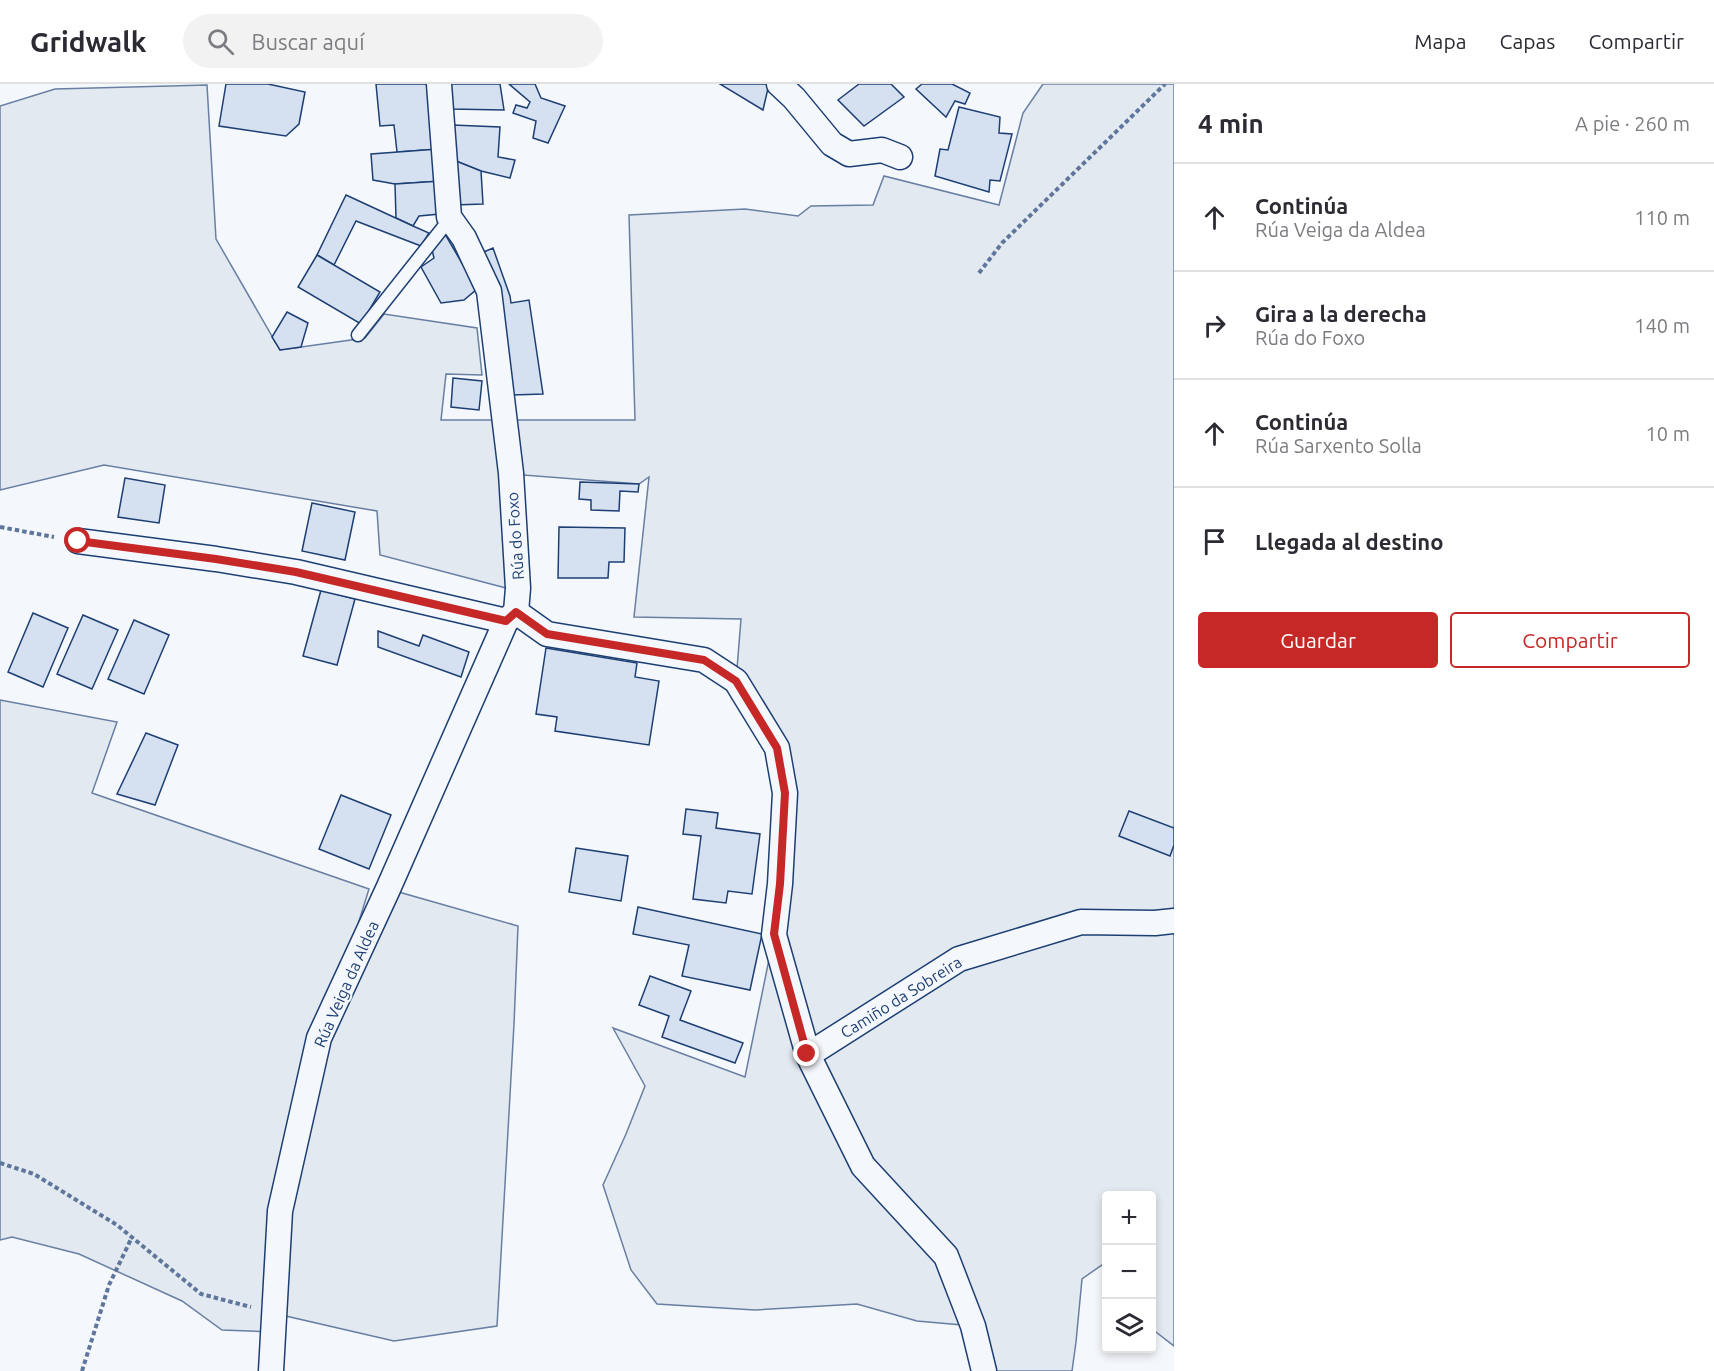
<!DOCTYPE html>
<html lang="es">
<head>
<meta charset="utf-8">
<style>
  body { margin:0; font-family:Ubuntu,sans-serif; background:#f2f2f3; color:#2b2b33 }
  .controls { position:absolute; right:18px; bottom:18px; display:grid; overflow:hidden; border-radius:6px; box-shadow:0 3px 9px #0003 }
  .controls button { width:54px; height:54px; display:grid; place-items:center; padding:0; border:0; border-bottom:2px solid #e1e1e2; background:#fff; color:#2b2b33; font:30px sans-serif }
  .stop { position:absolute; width:18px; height:18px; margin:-14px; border:4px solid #c62828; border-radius:50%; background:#fff }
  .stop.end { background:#c62828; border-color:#fff; box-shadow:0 2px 6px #0008 }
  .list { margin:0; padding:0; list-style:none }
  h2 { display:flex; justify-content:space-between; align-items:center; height:78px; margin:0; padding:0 24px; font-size:26px }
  h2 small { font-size:20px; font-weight:400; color:#7c7c81 }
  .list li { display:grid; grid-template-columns:39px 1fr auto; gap:18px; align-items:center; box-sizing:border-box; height:108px; padding:0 24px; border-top:2px solid #e1e1e2 }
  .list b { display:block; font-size:22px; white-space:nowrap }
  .list p { margin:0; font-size:20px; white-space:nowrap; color:#7c7c81 }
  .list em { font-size:20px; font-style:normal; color:#7c7c81 }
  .actions { display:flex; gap:12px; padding:18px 24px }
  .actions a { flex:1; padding:14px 0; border:2px solid #c62828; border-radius:6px; text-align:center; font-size:21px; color:#c62828 }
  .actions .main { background:#c62828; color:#fff }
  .icon { flex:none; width:33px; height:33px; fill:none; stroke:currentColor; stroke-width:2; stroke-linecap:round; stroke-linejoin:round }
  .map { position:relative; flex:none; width:1174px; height:1287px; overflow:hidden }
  header { display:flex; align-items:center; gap:36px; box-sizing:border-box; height:84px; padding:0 30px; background:#fff; border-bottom:2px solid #e1e1e2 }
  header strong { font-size:28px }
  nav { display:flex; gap:33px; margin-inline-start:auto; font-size:21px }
  .search { width:420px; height:54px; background:#f2f2f3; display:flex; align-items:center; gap:15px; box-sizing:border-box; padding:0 21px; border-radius:33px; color:#7c7c81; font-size:22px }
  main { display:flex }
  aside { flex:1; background:#fff }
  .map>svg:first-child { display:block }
  .green { fill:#e3e9f0; stroke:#687fa3; stroke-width:1.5 }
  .building { fill:#d5e0f0; stroke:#1d3f73; stroke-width:1.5 }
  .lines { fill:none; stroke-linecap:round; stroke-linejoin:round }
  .lane-casing { stroke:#1d3f73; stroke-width:15 }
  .street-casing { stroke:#1d3f73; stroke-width:27 }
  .path { stroke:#5e769c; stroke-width:4; stroke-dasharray:4.5 3; stroke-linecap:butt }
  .lane { stroke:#f4f7fb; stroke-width:12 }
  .street { stroke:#f4f7fb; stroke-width:24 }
  .route { stroke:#c62828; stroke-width:8 }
  .labels { text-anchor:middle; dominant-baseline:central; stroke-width:4.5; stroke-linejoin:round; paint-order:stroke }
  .street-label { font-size:16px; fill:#1d3f73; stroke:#f4f7fb }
</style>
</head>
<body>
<header>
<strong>Gridwalk</strong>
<div class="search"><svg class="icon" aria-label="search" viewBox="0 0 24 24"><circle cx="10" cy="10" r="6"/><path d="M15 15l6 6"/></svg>Buscar aquí</div>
<nav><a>Mapa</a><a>Capas</a><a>Compartir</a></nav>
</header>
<main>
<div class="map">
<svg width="1174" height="1287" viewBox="0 0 1174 1287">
  <rect width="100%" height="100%" fill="#f4f7fb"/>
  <!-- green -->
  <g class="green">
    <path d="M1043 0H1174V1262L1152 1245V1225L1153 1217 1152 1214V1112H1106V1178L1082 1195 1076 1258 1072 1287H984L973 1242 917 1237 857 1220 755 1226 657 1220 631 1186 603 1101 626 1050 645 1002 613 944 745 993 774 851 785 709 736 597 741 535 634 533 649 393 639 400 511 390 506 504 380 471 377 427 104 381 0 406V22L55 5 207 1 216 155 280 266 365 254 384 230 477 244 482 291 446 290 441 336H635L629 131 745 125 798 132 811 122 873 121 884 92 999 121 1023 29Z"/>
    <path d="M0 616 117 638 92 709 369 805 331 927 388 805 518 842 514 940 497 1242 394 1257 277 1230 273 1248 222 1246 182 1217 79 1170 12 1153 0 1156Z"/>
  </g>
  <!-- building -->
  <g class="building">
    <path d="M226 0H268L305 8 299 40 286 52 219 42Z"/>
    <path d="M376 0H433L438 65 397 68 394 41 380 42Z"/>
    <path d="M449 0H500L504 26 450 25Z"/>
    <path d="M509 0H535L541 14 565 22 548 59 533 54 536 37 513 29 516 21 527 24 530 18Z"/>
    <path d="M720 0H769L763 26Z"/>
    <path d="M859 0H891L904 13 864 42 838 16Z"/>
    <path d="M922 0H952L970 9 965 20 955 17 946 33 916 5Z"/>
    <path d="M959 23 1000 33 999 49 1012 50 1000 97 990 96 989 108 935 92 940 65 948 66Z"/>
    <path d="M452 41 500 43 498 73 515 76 510 94 481 87 451 75Z"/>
    <path d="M438 65 441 97 395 100 373 96 371 70Z"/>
    <path d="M451 75 481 87 483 120 454 121Z"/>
    <path d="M441 97 440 130 419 132 413 142 396 134 395 100Z"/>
    <path d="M346 111 413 142 429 149 421 162 356 137 334 181 317 171Z"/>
    <path d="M445 150 477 205 464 216 441 219 421 183 434 174 432 166Z"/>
    <path d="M493 164 510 212 511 219 529 216 543 310 512 311 479 170Z"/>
    <path d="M317 171 380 208 361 240 298 203Z"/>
    <path d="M287 228 308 239 301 263 280 266 272 253Z"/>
    <path d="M453 294 482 297 479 326 451 323Z"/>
    <path d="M125 394 165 401 159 439 118 433Z"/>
    <path d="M580 398 639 400 638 408 620 407 619 427 591 426V416L579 415Z"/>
    <path d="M312 419 355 428 345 476 302 467Z"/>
    <path d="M559 443 625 444 624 478H609L608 494H558Z"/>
    <path d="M321 506 355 515 337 581 303 572Z"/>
    <path d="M33 529 68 544 43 603 8 588Z"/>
    <path d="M83 531 118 546 92 605 57 590Z"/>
    <path d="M134 536 169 551 144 610 108 595Z"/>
    <path d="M378 547 419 562 423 551 469 568 461 593 378 563Z"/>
    <path d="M546 564 637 579 635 593 659 597 649 661 555 647 557 633 536 630Z"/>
    <path d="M146 649 178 661 155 721 117 710Z"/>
    <path d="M341 711 391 731 369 785 319 765Z"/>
    <path d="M686 725 718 729 716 744 760 750 752 810 728 807 726 819 693 815 701 752 683 750Z"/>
    <path d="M1129 727 1174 744V761L1170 772 1119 752Z"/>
    <path d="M576 764 628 772 621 817 569 808Z"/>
    <path d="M638 823 762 850 750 906 682 892 689 861 633 850Z"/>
    <path d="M650 892 691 907 680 936 743 959 735 979 662 953 669 932 639 921Z"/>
  </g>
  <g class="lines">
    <defs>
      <path id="lane" d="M358 251 445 141 449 133"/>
      <g id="street">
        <path d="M439 0 449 133 464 154 489 207 511 389 518 504 516 528"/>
        <path d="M779 0 794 14 832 60 849 70 882 66 900 73"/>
        <path d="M78 457 216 475 296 488 506 537"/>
        <path d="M516 528 547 550 704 576 736 597 777 664 785 709 780 800 774 851 808 971 863 1082 946 1172 973 1242 984 1287"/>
        <path d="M808 971 959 875 1081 838 1155 839 1174 837"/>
        <path d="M271 1287 280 1127 319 954 388 805 506 537 516 528"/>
      </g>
    </defs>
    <!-- lane casing -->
    <use href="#lane" class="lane-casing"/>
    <!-- street casing -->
    <use href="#street" class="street-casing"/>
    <!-- path -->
    <g class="path">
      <path d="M979 189 1002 159 1165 0"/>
      <path d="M0 443 54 453"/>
      <path d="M0 1079 34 1090 117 1141 201 1210 251 1223"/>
      <path d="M82 1287 109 1201 132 1153"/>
    </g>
    <!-- lane -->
    <use href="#lane" class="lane"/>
    <!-- street -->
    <use href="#street" class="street"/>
  </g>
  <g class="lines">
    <!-- route -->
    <path class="route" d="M78 457 216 475 296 488 506 537 516 528 547 550 704 576 736 597 777 664 785 709 780 800 774 850 807 970"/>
  </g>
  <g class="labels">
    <!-- street labels -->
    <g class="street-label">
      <text transform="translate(515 452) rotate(-94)">Rúa do Foxo</text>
      <text transform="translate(346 900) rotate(-66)">Rúa Veiga da Aldea</text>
      <text transform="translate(901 913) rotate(-32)">Camiño da Sobreira</text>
    </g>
  </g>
</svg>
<div class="controls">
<button>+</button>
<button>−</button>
<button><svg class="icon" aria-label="layers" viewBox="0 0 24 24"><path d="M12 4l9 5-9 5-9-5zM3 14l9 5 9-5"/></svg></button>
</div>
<div class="stop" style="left:78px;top:457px"></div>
<div class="stop end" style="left:807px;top:970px"></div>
</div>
<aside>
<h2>4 min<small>A pie · 260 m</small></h2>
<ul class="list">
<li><svg class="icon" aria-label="ahead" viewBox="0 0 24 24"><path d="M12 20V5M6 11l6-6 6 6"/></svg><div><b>Continúa</b><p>Rúa Veiga da Aldea</p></div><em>110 m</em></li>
<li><svg class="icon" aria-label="right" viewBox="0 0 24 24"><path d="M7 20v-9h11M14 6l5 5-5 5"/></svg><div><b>Gira a la derecha</b><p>Rúa do Foxo</p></div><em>140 m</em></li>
<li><svg class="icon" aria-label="ahead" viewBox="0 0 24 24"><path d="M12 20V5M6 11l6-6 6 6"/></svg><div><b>Continúa</b><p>Rúa Sarxento Solla</p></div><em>10 m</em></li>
<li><svg class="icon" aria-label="arrive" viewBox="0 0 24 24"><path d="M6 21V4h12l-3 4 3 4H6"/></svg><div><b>Llegada al destino</b></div></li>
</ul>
<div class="actions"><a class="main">Guardar</a><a>Compartir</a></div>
</aside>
</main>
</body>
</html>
